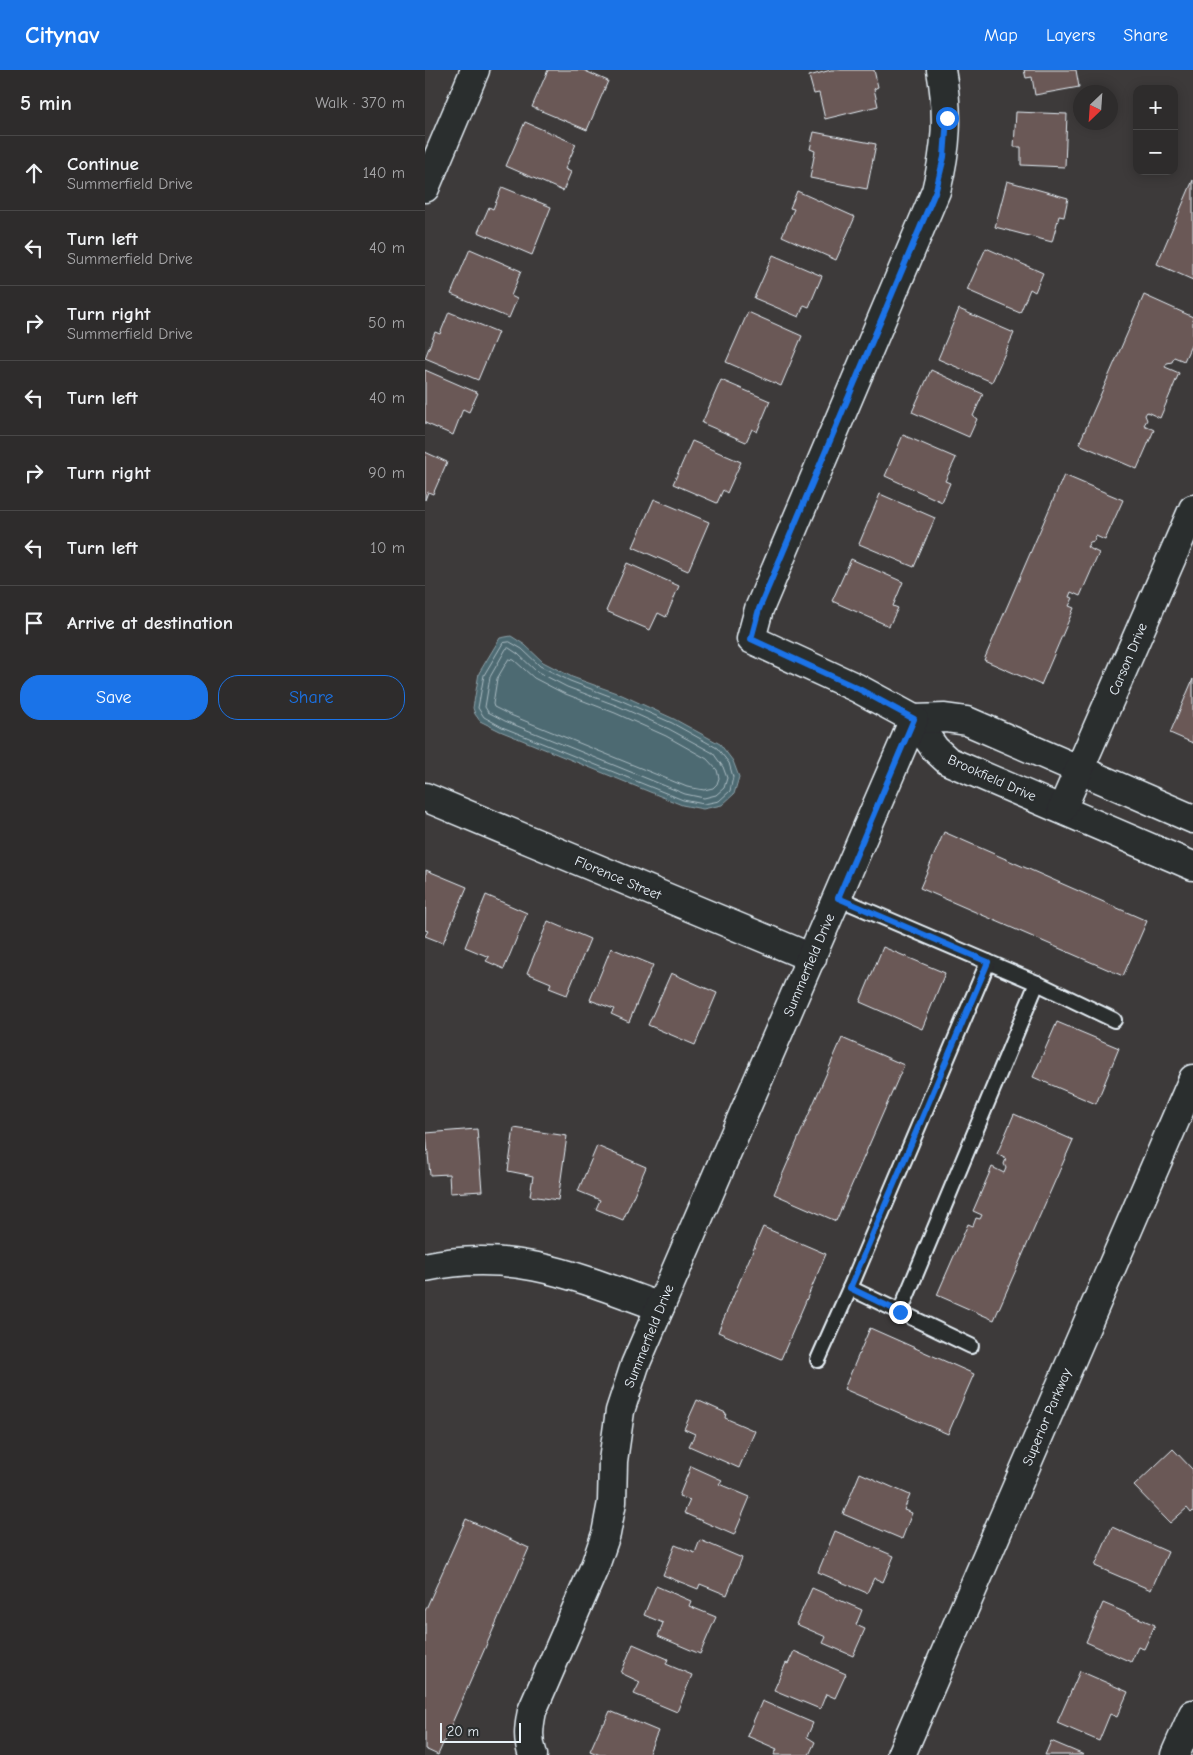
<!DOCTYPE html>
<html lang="en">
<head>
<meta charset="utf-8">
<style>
  body { margin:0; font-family:"Comic Neue",sans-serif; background:#363434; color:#f1f3f6 }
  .controls { position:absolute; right:15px; top:15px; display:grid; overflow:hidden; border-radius:10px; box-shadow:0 2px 12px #0003 }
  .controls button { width:45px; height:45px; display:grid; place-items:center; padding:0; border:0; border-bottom:1px solid #494848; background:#2e2c2c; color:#f1f3f6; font:25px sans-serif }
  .compass { position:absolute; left:648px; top:15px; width:45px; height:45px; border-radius:50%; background:#2e2c2c; box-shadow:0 2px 12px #0003; rotate:205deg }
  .scale { position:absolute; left:15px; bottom:12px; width:81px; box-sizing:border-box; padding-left:5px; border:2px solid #e8f1f8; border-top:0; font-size:14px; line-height:18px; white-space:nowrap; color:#e8f1f8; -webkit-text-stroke:4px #2a2d2e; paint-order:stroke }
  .stop { position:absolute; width:15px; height:15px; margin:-11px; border:4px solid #1a73e8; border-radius:50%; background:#fff }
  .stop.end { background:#1a73e8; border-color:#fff; box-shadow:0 1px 5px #0008 }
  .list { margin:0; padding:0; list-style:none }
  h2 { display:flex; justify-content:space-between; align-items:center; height:65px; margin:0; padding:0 20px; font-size:21px }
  h2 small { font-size:16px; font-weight:400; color:#a7a7a9 }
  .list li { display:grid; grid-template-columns:32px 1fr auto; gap:15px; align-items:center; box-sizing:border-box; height:75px; padding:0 20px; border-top:1px solid #494848 }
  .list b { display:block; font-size:19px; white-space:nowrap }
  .list p { margin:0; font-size:16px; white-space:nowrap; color:#a7a7a9 }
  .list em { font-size:16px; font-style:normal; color:#a7a7a9 }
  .actions { display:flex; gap:10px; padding:15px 20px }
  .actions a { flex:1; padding:11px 0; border:1px solid #1a73e8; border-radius:20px; text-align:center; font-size:18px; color:#1a73e8 }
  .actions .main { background:#1a73e8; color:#fff }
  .icon { flex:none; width:28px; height:28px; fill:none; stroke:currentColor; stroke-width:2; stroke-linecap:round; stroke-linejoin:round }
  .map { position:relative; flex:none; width:768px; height:1685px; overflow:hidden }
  header { display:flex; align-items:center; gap:30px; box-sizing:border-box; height:70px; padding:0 25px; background:#1a73e8; color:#fff }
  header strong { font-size:24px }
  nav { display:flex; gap:28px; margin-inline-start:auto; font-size:18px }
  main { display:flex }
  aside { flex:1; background:#2e2c2c }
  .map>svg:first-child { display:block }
  .water { fill:#4d6a72; stroke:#8ba0a8 }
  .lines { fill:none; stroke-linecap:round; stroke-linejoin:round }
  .shore { stroke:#aabbc2; stroke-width:1 }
  .building { fill:#6a5857; stroke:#e8f1f8 }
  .service-casing { stroke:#e8f1f8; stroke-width:18 }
  .minor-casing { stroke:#e8f1f8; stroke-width:31 }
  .service { stroke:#2a2d2e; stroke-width:14 }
  .minor { stroke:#2a2d2e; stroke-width:28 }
  .route { stroke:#1a73e8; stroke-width:6 }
  .labels { text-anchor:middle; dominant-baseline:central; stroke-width:4; stroke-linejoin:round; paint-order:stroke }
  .street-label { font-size:14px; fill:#e8f1f8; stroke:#2a2d2e }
</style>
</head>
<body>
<header>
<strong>Citynav</strong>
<nav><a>Map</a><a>Layers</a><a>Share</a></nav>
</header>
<main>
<aside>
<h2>5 min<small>Walk · 370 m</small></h2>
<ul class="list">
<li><svg class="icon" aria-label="ahead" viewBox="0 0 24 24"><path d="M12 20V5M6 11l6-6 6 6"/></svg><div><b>Continue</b><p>Summerfield Drive</p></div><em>140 m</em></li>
<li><svg class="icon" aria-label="left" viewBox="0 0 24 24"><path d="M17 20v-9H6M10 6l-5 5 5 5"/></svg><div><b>Turn left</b><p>Summerfield Drive</p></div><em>40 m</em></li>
<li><svg class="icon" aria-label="right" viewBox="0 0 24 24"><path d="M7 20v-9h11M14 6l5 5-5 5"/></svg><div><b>Turn right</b><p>Summerfield Drive</p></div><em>50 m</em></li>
<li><svg class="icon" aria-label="left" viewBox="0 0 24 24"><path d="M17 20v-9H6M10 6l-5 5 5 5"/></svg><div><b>Turn left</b></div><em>40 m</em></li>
<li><svg class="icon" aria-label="right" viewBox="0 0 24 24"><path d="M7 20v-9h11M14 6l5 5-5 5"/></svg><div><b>Turn right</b></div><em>90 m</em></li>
<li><svg class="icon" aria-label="left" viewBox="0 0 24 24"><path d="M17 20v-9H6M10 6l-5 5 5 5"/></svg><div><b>Turn left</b></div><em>10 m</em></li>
<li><svg class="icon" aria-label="arrive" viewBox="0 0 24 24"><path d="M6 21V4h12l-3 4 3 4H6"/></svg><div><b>Arrive at destination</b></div></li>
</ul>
<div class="actions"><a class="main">Save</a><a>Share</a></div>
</aside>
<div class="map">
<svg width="768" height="1685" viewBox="0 0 768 1685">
  <rect width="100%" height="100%" fill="#3d3a3a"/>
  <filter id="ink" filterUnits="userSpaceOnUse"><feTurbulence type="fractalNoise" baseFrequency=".02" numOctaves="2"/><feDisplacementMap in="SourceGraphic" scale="10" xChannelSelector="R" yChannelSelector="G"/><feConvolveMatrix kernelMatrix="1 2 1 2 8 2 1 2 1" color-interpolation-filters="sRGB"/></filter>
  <g filter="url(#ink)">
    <!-- water -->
    <path class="water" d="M86 566 100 575 118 592 147 607 197 625 249 649 295 674 308 691 314 707 309 724 297 735 278 739 257 735 75 661 55 651 50 644 48 638 54 603 75 568Z"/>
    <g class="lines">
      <!-- shore -->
      <g class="shore">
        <path d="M85 572 97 579 115 596 145 611 195 630 247 653 292 678 304 693 308 707 305 721 294 731 279 734 258 730 77 657 59 647 53 638 59 605 78 573Z"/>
        <path d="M84 578 93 584 111 601 142 617 193 636 244 659 288 683 298 697 302 708 299 718 291 725 279 728 260 724 80 651 63 642 60 637 65 607 81 579Z"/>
        <path d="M84 589 89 590 109 608 138 623 190 643 241 666 282 689 292 700 294 708 292 714 288 718 279 720 262 717 83 644 69 637 68 634 72 609Z"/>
      </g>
    </g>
    <!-- building -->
    <g class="building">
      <path d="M123 0H158L183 11 162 60 107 37Z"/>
      <path d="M406 0H449L453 17 449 19 453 36 400 49 394 23 389 24 384 6Z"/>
      <path d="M599 0H651L654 17 610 25 607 7 601 8Z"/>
      <path d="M591 42 642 44 640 97 596 95V77H589Z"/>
      <path d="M100 52 151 74 140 99 146 102 138 121 81 96Z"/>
      <path d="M389 62 451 74 442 119 385 108 390 81 385 79Z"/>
      <path d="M768 110V210L732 194Z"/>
      <path d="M582 111 643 128 639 147 634 146 627 172 570 157Z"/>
      <path d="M77 117 126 137 107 185 53 162 64 137 68 139Z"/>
      <path d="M372 121 430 147 411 190 357 166 369 139 365 138Z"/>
      <path d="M561 178 618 203 610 222 605 219 595 243 542 220Z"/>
      <path d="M45 179 96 201 86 226 92 229 84 248 26 224Z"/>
      <path d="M348 185 397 206 384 237 379 235 374 247 329 228Z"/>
      <path d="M719 225 768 247V271L759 291 749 287 747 292 742 293 740 297 754 303 735 348 722 342 720 345 722 350 719 355 729 360 712 399 654 374Z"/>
      <path d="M534 239 589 263 567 312 513 289Z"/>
      <path d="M24 242 73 262 53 310 0 288 10 262 15 264Z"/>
      <path d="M323 242 377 266 356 316 301 292Z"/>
      <path d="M0 300 53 323 44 342 38 339 28 365 0 353Z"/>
      <path d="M506 300 558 324 548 346 552 349 544 367 487 342Z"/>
      <path d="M296 310 345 331 332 362 327 359 321 372 277 353Z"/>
      <path d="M478 365 531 388 520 411 525 413 517 432 460 406Z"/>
      <path d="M267 371 316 392 302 423 298 420 292 433 248 414Z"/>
      <path d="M0 382 22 392 8 424 3 422 0 430Z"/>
      <path d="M639 405 698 430 680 470 671 466 669 471 665 472 662 477 674 483 655 526 646 522 644 527 648 528 644 536 649 538 616 615 559 590Z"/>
      <path d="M455 424 510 448 489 497 434 474Z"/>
      <path d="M229 429 284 452 263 501 208 477Z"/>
      <path d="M426 489 478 512 468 536 473 538 464 556 407 531Z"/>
      <path d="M202 493 254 516 241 547 233 543 225 560 181 541Z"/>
      <path d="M768 609V673L745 663Z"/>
      <path d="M519 762 722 851 698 906 495 818Z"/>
      <path d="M1 800 42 817 18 873 0 866 3 861 0 860Z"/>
      <path d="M61 825 102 843 79 899 61 891 64 887 40 877Z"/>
      <path d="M123 851 165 869 142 925 124 918 126 913 102 903Z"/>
      <path d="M458 877 520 903 497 959 435 932Z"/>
      <path d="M186 878 228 895 204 952 186 944 189 939 165 930Z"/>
      <path d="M246 903 292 923 270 975 223 955Z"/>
      <path d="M632 952 694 978 671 1034 608 1007Z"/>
      <path d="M417 968 479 995 411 1151 349 1124Z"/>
      <path d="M589 1044 648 1070 569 1250 512 1225 543 1154 548 1156 551 1148 555 1149 557 1145 548 1141 567 1097 579 1103 581 1098 579 1094 581 1089 572 1084Z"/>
      <path d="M89 1058 142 1066 133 1130 105 1126 108 1106 83 1101Z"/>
      <path d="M52 1059 57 1121 25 1123 24 1104 5 1105 1 1063Z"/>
      <path d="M172 1076 221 1097 198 1150 171 1139 175 1130 153 1121Z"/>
      <path d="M338 1157 401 1184 356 1289 293 1262Z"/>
      <path d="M445 1258 549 1304 523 1364 419 1319Z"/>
      <path d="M272 1330 301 1343 300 1348 330 1361 314 1398 264 1376 270 1364 259 1359Z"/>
      <path d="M748 1379 768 1400V1441L766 1443 762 1438 745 1453 709 1416Z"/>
      <path d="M266 1396 297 1410 294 1414 325 1427 309 1465 259 1443 265 1430 254 1426Z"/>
      <path d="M435 1403 485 1425 479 1440 487 1443 477 1469 418 1444Z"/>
      <path d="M41 1449 104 1478 13 1685 0 1679V1541Z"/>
      <path d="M687 1457 743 1482 726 1520 670 1496Z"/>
      <path d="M410 1461 469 1486 458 1512 449 1508 442 1523 393 1502Z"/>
      <path d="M275 1470 317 1488 302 1525 275 1514 273 1519 238 1505 250 1475 270 1483Z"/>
      <path d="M231 1516 266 1531 264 1536 291 1547 275 1584 233 1566 238 1553 219 1545Z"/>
      <path d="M387 1518 437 1540 431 1555 440 1559 428 1586 398 1573 401 1567 371 1554Z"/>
      <path d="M678 1533 730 1555 719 1579 713 1577 706 1592 661 1572Z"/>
      <path d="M208 1574 243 1589 241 1594 267 1605 252 1642 209 1624 215 1612 196 1603Z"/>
      <path d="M369 1581 421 1604 410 1628 401 1624 395 1639 349 1620 361 1593 363 1594Z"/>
      <path d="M655 1601 703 1622 692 1647 685 1644 674 1671 632 1653Z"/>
      <path d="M337 1631 388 1653 382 1667 390 1672 384 1685H349L352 1679 322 1666Z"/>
      <path d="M185 1641 233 1661 223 1685H175L165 1681 177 1654H179Z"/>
      <path d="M626 1671 659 1685H620Z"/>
    </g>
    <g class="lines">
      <defs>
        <g id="service">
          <path d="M413 828 612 913 689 950"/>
          <path d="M425 1218 546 1276"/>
          <path d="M475 1242 612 913"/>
          <path d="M393 1290 425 1218 563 892"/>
        </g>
        <g id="minor">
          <path d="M0 118 50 0"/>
          <path d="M489 649 510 679 523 691 768 796"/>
          <path d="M489 649 520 648 542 651 768 749"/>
          <path d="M0 727 387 888"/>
          <path d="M637 739 768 439"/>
          <path d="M0 1197C89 1178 153 1207 235 1237"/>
          <path d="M108 1685C102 1670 104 1656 107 1641L170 1496 181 1464 187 1432 188 1391 195 1341 210 1295 489 649 432 618 326 569 334 539 511 121C522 77 524 44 516 0"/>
          <path d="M476 1685 768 1009"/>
          <path d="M750 1685 768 1644"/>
        </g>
      </defs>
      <!-- service casing -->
      <use href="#service" class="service-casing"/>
      <!-- minor casing -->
      <use href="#minor" class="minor-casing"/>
      <!-- service -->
      <use href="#service" class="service"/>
      <!-- minor -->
      <use href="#minor" class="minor"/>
    </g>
  </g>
  <g class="lines" filter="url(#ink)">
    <!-- route -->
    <path class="route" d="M475 1242 425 1218 563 892 413 828 489 649 432 618 326 569 334 539 511 120 519 87 522 48"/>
  </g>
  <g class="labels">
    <!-- street labels -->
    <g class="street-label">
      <text transform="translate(703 589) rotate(-67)">Carson Drive</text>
      <text transform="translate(567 708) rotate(24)">Brookfield Drive</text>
      <text transform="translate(193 808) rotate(23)">Florence Street</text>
      <text transform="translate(384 895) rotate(-67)">Summerfield Drive</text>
      <text transform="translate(224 1266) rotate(-68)">Summerfield Drive</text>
      <text transform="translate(622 1347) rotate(-67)">Superior Parkway</text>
    </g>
  </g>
</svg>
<div class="controls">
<button>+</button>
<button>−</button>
</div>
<svg class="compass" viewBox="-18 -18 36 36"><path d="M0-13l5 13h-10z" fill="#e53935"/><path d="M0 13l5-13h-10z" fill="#a7a7a9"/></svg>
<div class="scale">20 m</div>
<div class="stop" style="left:522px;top:48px"></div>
<div class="stop end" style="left:475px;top:1242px"></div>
</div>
</main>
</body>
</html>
